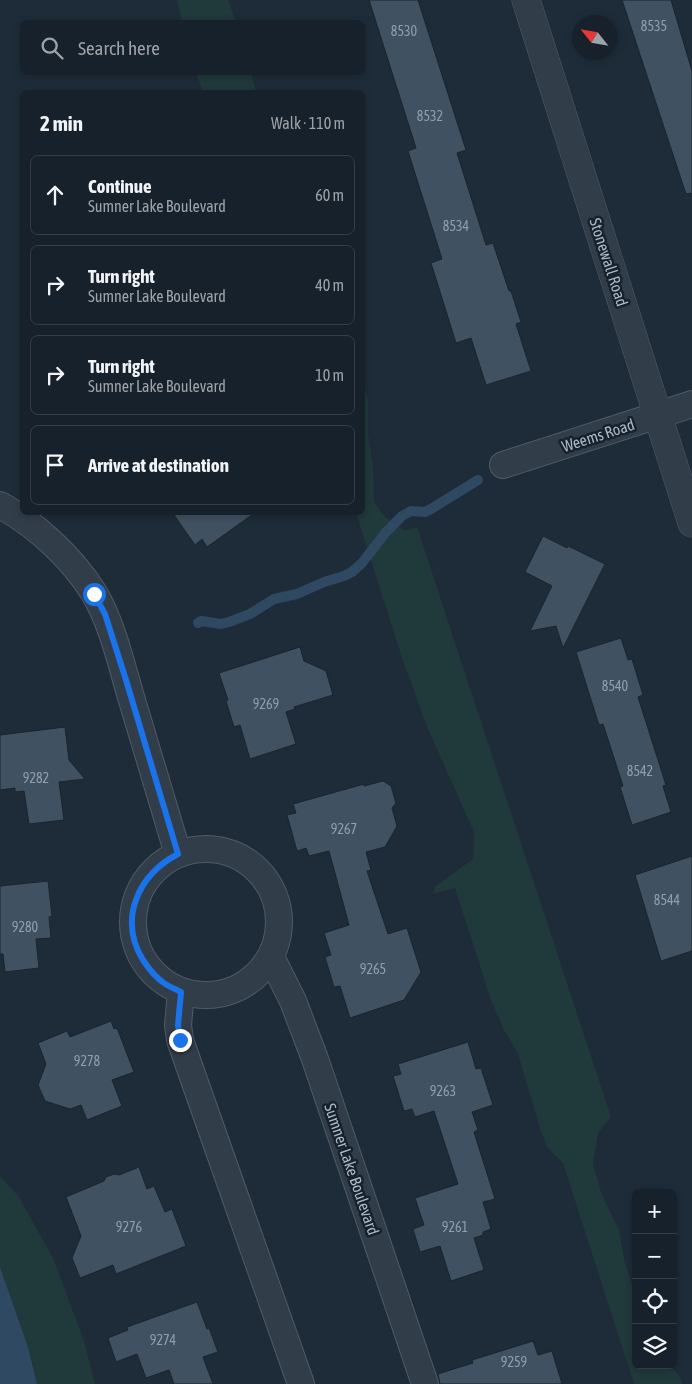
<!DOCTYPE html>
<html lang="en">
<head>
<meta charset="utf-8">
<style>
  body { margin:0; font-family:"Asap Condensed",sans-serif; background:#1f2933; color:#f1f3f6 }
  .controls { position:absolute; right:15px; bottom:15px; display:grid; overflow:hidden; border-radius:8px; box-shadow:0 2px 8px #0003 }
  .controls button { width:45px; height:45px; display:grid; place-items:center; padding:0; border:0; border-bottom:1px solid #353e47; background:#16212b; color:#f1f3f6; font:25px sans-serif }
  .compass { position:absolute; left:572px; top:15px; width:45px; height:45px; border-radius:50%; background:#16212b; box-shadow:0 2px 8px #0003; rotate:301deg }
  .stop { position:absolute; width:15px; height:15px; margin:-11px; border:4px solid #1a73e8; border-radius:50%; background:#fff }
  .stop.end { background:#1a73e8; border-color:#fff; box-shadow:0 1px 5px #0008 }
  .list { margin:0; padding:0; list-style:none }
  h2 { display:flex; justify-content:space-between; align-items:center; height:65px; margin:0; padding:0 20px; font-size:21px }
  h2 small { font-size:16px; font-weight:400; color:#9ea3a9 }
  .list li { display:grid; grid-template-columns:32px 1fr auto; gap:15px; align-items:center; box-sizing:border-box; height:80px; margin:0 10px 10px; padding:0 10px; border:1px solid #353e47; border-radius:8px }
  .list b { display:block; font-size:19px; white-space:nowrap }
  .list p { margin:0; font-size:16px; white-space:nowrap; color:#9ea3a9 }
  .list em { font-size:16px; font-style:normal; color:#9ea3a9 }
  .icon { flex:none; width:28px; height:28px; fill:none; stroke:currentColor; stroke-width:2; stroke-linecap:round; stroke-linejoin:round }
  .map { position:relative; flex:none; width:692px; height:1384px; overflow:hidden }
  .search { position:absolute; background:#16212b; box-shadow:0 2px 8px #0003; left:20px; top:20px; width:345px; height:55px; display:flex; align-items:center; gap:12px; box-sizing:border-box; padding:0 18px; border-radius:8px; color:#9ea3a9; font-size:19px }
  .panel { position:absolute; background:#16212b; box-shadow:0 2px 8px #0003; left:20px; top:90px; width:345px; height:425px; border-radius:8px }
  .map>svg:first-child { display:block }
  .green { fill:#20393a }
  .water { fill:#2f4962 }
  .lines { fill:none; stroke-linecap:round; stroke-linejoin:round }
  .stream { stroke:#2f4962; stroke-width:10 }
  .building { fill:#405161; stroke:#19242f }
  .minor-casing { stroke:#4f5b67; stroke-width:28 }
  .tertiary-casing { stroke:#4f5b67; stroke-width:29 }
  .minor { stroke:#313d49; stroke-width:26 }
  .tertiary { stroke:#313d49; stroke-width:28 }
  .route { stroke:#1a73e8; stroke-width:6 }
  .labels { text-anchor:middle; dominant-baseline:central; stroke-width:5; stroke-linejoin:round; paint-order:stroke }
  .number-label { font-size:14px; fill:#909ead }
  .street-label { font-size:16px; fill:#abb8c6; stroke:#17222d }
</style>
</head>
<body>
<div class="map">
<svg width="692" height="1384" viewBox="0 0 692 1384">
  <rect width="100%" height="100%" fill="#1e2c39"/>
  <!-- green -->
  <g class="green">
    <path d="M177 0H228L236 22H182Z"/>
    <path d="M196 73H251L256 92H203Z"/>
    <path d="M363 384 368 398V434L373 468 374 502 384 516 405 531 417 527 611 1117 598 1133 593 1164 602 1195 619 1230 624 1259 631 1281 636 1306V1365H670L678 1374 683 1384H634L563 1163 547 1147 541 1131 518 1054 504 1030 491 1000 455 888 432 894 436 886 473 859 474 832 428 729 403 661 356 513 362 512Z"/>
    <path d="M0 1176 19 1197 53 1258 84 1341 95 1384H37L28 1347 0 1267Z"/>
  </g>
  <!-- water -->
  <path class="water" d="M0 1267 28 1347 37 1384H0Z"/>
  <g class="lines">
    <!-- stream -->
    <path class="stream" d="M198 623 201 621 221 624 229 622 250 614 274 599 297 594 324 582 344 576 352 572 362 563 386 532 402 516 411 511 425 512 431 509 478 480"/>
  </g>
  <!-- building -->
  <g class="building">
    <path d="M369 0H418L466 150 457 153 486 245 493 243 509 291H511L521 322 516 324 531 371 486 385 471 338 456 343 431 263 442 259 408 151 416 148Z"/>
    <path d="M622 0H671L692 71V193L686 194Z"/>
    <path d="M172 512H256L207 547 202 539 195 545Z"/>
    <path d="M543 536 567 548 568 546 605 564 563 648 556 626 530 631 552 586 525 572Z"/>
    <path d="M621 638 628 660 632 659 643 695 638 697 666 785 663 786 671 812 632 825 620 787 623 786 603 724 599 725 576 652Z"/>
    <path d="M300 647 304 661 326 671 333 695 294 707 295 709 286 712 296 744 250 759 240 725 234 727 226 701 228 700 219 673Z"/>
    <path d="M65 727 69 760 85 779 59 782 64 820 29 824 24 791 15 792V788L0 790V735Z"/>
    <path d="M383 781 391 786 396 803 392 808 397 826 385 847 366 852 371 870 367 871 388 934 407 928 421 972 404 1000 350 1018 340 986 334 987 325 957 331 955 324 933 349 925 329 851 309 856 306 848 297 851 287 815 296 813 293 804 364 784V786Z"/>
    <path d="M692 856V951L661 961 635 875Z"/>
    <path d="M48 881 52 916 49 917 51 938 36 939 39 968 5 972 3 954H0V886Z"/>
    <path d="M111 1021 114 1029 117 1028 134 1072 112 1080 122 1106 87 1120 81 1105 70 1109 45 1101 38 1085 46 1064 38 1043 67 1031 70 1037Z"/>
    <path d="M468 1042 476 1069 481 1068 493 1105 472 1112 478 1130 474 1132 495 1199 483 1202 491 1229 483 1232V1235L474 1238 484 1270 451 1281 440 1246 420 1252 413 1229 424 1225 415 1198 458 1184 434 1111 415 1117 412 1109 404 1111 393 1076 401 1074 398 1064Z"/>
    <path d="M139 1167 147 1189 154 1186 165 1212 172 1209 186 1246 116 1274 113 1265 80 1278 72 1258 81 1236 66 1197 104 1181 106 1177 114 1174 119 1175Z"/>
    <path d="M197 1302 207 1329 209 1328 218 1352 203 1357 213 1384H174L169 1370 146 1378 137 1354 116 1362 108 1338 128 1330 127 1327Z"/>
    <path d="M533 1341 538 1355 552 1351 562 1384H440L438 1374 473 1363 472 1360Z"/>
  </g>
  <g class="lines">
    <defs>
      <g id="minor">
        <path d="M503 465 692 404"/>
        <path d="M0 505C37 525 72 558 94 593 112 623 121 663 131 697 147 749 162 802 178 854"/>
        <circle cx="206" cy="922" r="73"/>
        <path d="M271 957 293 1001 315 1059 425 1384"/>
        <path d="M181 992 178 1025 180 1040 301 1384"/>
      </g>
      <path id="tertiary" d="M526 0 692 523"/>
    </defs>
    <!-- minor casing -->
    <use href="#minor" class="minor-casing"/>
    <!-- tertiary casing -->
    <use href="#tertiary" class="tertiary-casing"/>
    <!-- minor -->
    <use href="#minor" class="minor"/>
    <!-- tertiary -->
    <use href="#tertiary" class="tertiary"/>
  </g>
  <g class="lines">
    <!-- route -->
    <path class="route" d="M94 594 105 614 126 680 178 854C138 875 118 919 143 960 149 969 156 978 164 983 169 987 176 989 181 992L178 1025 180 1040"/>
  </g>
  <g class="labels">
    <!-- number labels -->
    <g class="number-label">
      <text x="654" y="26">8535</text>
      <text x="404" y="31">8530</text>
      <text x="430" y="116">8532</text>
      <text x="456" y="226">8534</text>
      <text x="615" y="686">8540</text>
      <text x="266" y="704">9269</text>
      <text x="640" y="771">8542</text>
      <text x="36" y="778">9282</text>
      <text x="344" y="829">9267</text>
      <text x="667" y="900">8544</text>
      <text x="25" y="927">9280</text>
      <text x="373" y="969">9265</text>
      <text x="87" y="1061">9278</text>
      <text x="443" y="1091">9263</text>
      <text x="129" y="1227">9276</text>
      <text x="455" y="1227">9261</text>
      <text x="163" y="1340">9274</text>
      <text x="514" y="1362">9259</text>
    </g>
    <!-- street labels -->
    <g class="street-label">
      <text transform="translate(609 262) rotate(72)">Stonewall Road</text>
      <text transform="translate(598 435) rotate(-18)">Weems Road</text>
      <text transform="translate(352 1169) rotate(71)">Sumner Lake Boulevard</text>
    </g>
  </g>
</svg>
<div class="controls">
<button>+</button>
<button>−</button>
<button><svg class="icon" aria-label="locate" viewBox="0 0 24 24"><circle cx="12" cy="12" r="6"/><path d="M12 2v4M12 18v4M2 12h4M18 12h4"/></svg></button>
<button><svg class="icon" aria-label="layers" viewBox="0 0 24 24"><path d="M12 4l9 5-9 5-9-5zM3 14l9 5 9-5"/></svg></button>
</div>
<svg class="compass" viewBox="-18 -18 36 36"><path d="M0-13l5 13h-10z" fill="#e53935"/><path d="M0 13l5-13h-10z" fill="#9ea3a9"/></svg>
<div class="stop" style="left:94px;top:594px"></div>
<div class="stop end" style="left:180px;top:1040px"></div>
<div class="search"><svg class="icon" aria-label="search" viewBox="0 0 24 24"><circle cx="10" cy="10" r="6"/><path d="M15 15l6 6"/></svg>Search here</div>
<section class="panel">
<h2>2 min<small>Walk · 110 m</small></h2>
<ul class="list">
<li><svg class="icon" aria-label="ahead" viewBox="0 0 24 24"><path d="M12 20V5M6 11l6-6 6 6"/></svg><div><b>Continue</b><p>Sumner Lake Boulevard</p></div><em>60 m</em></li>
<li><svg class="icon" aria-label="right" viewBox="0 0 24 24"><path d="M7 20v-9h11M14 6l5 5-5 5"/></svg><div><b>Turn right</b><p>Sumner Lake Boulevard</p></div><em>40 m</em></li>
<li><svg class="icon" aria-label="right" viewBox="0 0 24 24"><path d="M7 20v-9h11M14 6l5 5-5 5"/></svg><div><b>Turn right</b><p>Sumner Lake Boulevard</p></div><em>10 m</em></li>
<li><svg class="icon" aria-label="arrive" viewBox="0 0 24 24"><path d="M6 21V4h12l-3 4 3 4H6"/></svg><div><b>Arrive at destination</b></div></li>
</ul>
</section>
</div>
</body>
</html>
